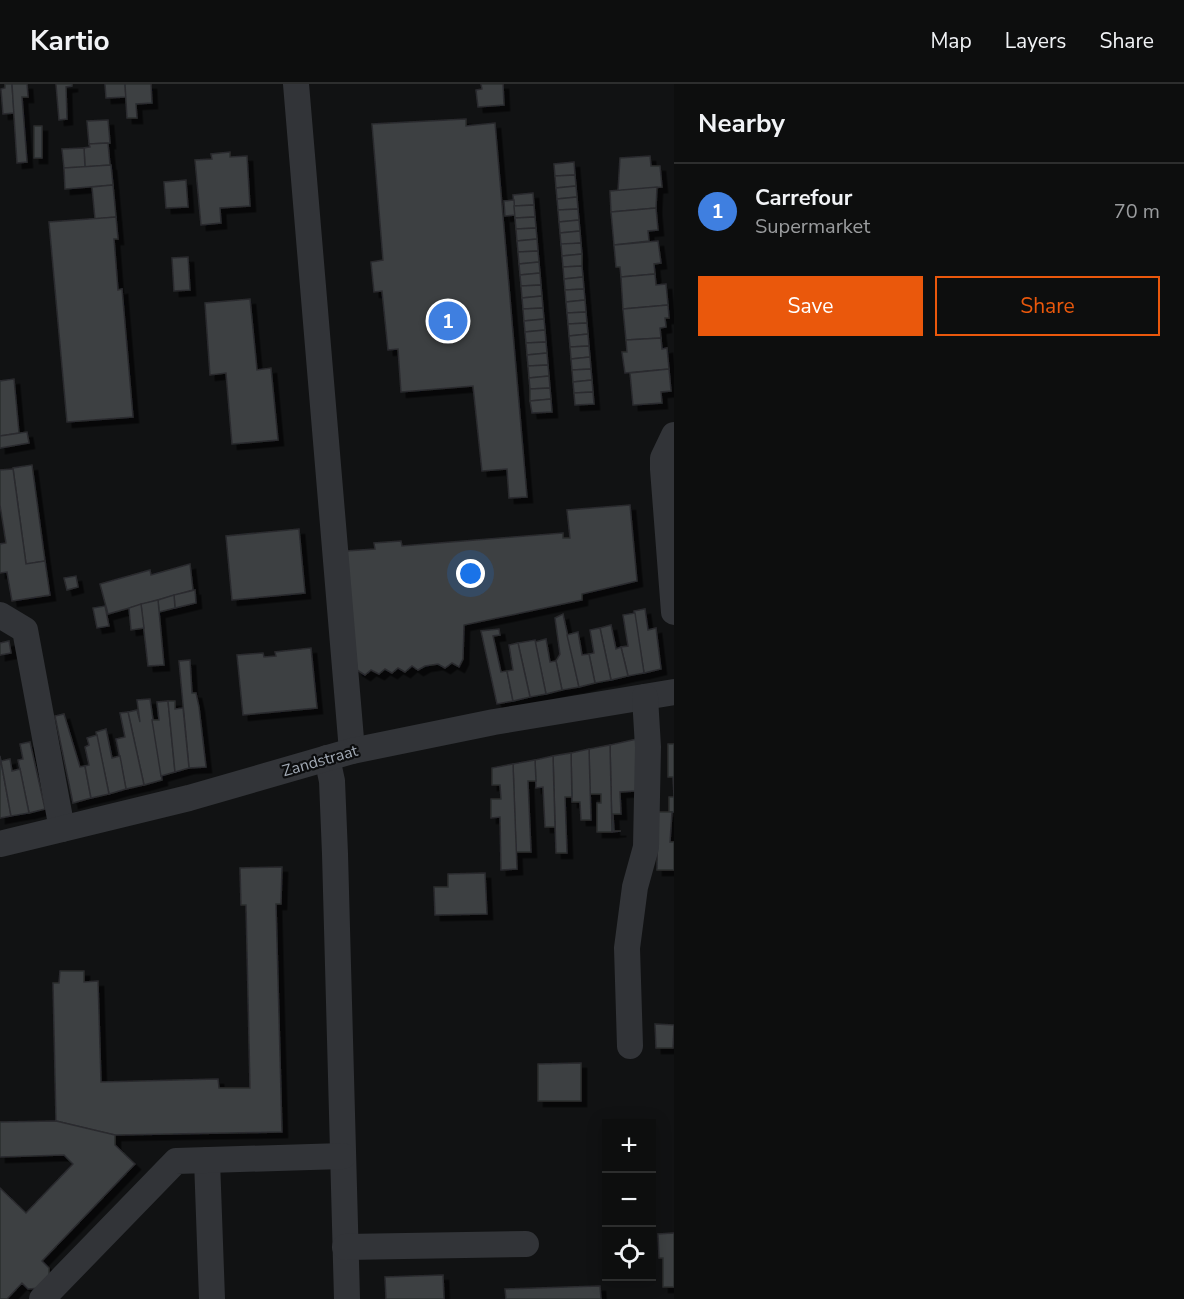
<!DOCTYPE html>
<html lang="en">
<head>
<meta charset="utf-8">
<style>
  body { margin:0; font-family:"Nunito Sans",sans-serif; background:#161717; color:#f1f3f6 }
  .controls { position:absolute; right:18px; bottom:18px; display:grid; overflow:hidden; border-radius:0px; box-shadow:0 3px 15px #0003 }
  .controls button { width:54px; height:54px; display:grid; place-items:center; padding:0; border:0; border-bottom:2px solid #2d2e2e; background:#0d0e0e; color:#f1f3f6; font:30px sans-serif }
  .you { position:absolute; left:471px; top:490px; width:21px; height:21px; margin:-15px; border:4px solid #fff; border-radius:50%; background:#1a73e8; box-shadow:0 0 0 9px #1a73e833 }
  .badge { display:grid; place-items:center; width:39px; height:39px; border-radius:50%; background:#ea580c; color:#fff; font-size:20px; font-weight:700 }
  .pin { position:absolute; translate:-50% -50%; border:3px solid #fff; box-shadow:0 2px 6px #0006 }
  .list { margin:0; padding:0; list-style:none }
  h2 { display:flex; justify-content:space-between; align-items:center; height:78px; margin:0; padding:0 24px; font-size:26px }
  h2 small { font-size:20px; font-weight:400; color:#9a9c9e }
  .list li { display:grid; grid-template-columns:39px 1fr auto; gap:18px; align-items:center; box-sizing:border-box; height:96px; padding:0 24px; border-top:2px solid #2d2e2e }
  .list b { display:block; font-size:22px; white-space:nowrap }
  .list p { margin:0; font-size:20px; white-space:nowrap; color:#9a9c9e }
  .list em { font-size:20px; font-style:normal; color:#9a9c9e }
  .actions { display:flex; gap:12px; padding:18px 24px }
  .actions a { flex:1; padding:14px 0; border:2px solid #ea580c; border-radius:0px; text-align:center; font-size:21px; color:#ea580c }
  .actions .main { background:#ea580c; color:#fff }
  .icon { flex:none; width:33px; height:33px; fill:none; stroke:currentColor; stroke-width:2; stroke-linecap:round; stroke-linejoin:round }
  .map { position:relative; flex:none; width:674px; height:1215px; overflow:hidden }
  header { display:flex; align-items:center; gap:36px; box-sizing:border-box; height:84px; padding:0 30px; background:#0d0e0e; border-bottom:2px solid #2d2e2e }
  header strong { font-size:28px }
  nav { display:flex; gap:33px; margin-inline-start:auto; font-size:21px }
  main { display:flex }
  aside { flex:1; background:#0d0e0e }
  .map>svg:first-child { display:block }
  .building { fill:#3d4043; stroke:#2b2c2f; stroke-width:1.5; filter:url(#shadow) }
  .lines { fill:none; stroke-linecap:round; stroke-linejoin:round }
  .minor { stroke:#323438; stroke-width:26 }
  .labels { text-anchor:middle; dominant-baseline:central; stroke-width:4.5; stroke-linejoin:round; paint-order:stroke }
  .street-label { font-size:16px; fill:#a2aab5; stroke:#0c0d0e }
</style>
</head>
<body>
<header>
<strong>Kartio</strong>
<nav><a>Map</a><a>Layers</a><a>Share</a></nav>
</header>
<main>
<div class="map">
<svg width="674" height="1215" viewBox="0 0 674 1215">
  <defs>
    <filter id="shadow"><feDropShadow dx="5.5" dy="5.5" stdDeviation="0" flood-color="#0009"/></filter>
  </defs>
  <rect width="100%" height="100%" fill="#111213"/>
  <!-- building -->
  <g class="building">
    <path d="M5 0H12L14 29 3 30 1 5 5 4Z"/>
    <path d="M12 0H27L28 13H22L27 78 17 79Z"/>
    <path d="M56 0H72V2L66 3 67 35 59 36Z"/>
    <path d="M105 0H125L126 13 106 14Z"/>
    <path d="M125 0H151L152 19 136 20 137 34H127Z"/>
    <path d="M481 0H503L504 21 478 23 476 6 482 5Z"/>
    <path d="M466 35V42L495 39 527 413 509 414 507 385 482 387 473 302 401 308 398 265 388 266 382 207 374 208 371 178 383 176 372 40Z"/>
    <path d="M108 36 110 59 89 60 87 37Z"/>
    <rect x="34" y="42" width="8" height="32"/>
    <path d="M108 59 110 81 85 83 84 64 90 63 89 60Z"/>
    <path d="M84 64 85 83 64 84 62 65Z"/>
    <path d="M230 68V73L247 72 250 122 220 124 221 139 201 141 195 76 212 75 211 70Z"/>
    <path d="M650 72 651 82H660L662 103 618 107 620 74Z"/>
    <path d="M574 78 575 91 555 92 554 80Z"/>
    <path d="M111 81 113 101 65 105 64 84Z"/>
    <path d="M575 91 576 102 556 104 555 92Z"/>
    <path d="M186 96 188 123 166 124 164 98Z"/>
    <path d="M113 101 116 133 95 135 92 103Z"/>
    <path d="M576 102 577 113 557 115 556 104Z"/>
    <path d="M657 103 656 124 611 128 610 107Z"/>
    <path d="M533 109 534 121 514 122 513 111Z"/>
    <path d="M577 113 578 125 558 126 557 115Z"/>
    <path d="M514 116 515 131 505 132 504 117Z"/>
    <path d="M534 121 535 133 515 134 514 122Z"/>
    <path d="M656 124 658 146 648 147 649 157 614 161 611 128Z"/>
    <path d="M578 125 579 136 559 138 558 126Z"/>
    <path d="M116 133 118 155H114L118 206 122 205 133 333 67 338 49 138Z"/>
    <path d="M535 133 536 144 516 145 515 134Z"/>
    <path d="M579 136 580 147 560 149 559 138Z"/>
    <path d="M536 144 537 155 517 157 516 145Z"/>
    <path d="M580 147 581 159 561 161 560 149Z"/>
    <path d="M537 155 538 167 518 168 517 157Z"/>
    <path d="M658 157 661 179 654 180 655 190 621 193 620 183H616L614 161Z"/>
    <path d="M581 159 582 170 562 172 561 160Z"/>
    <path d="M538 167 539 178 519 180 518 168Z"/>
    <path d="M582 170V182L563 183 562 172Z"/>
    <path d="M188 173 190 206 174 207 172 174Z"/>
    <path d="M539 178 540 189 520 191 519 180Z"/>
    <path d="M582 182 583 193 564 195 563 183Z"/>
    <path d="M540 189 541 201 521 202 520 191Z"/>
    <path d="M655 190 656 201 666 200 668 221 623 225 621 193Z"/>
    <path d="M583 193 584 205 565 206 564 195Z"/>
    <path d="M541 201 542 212 522 214 521 202Z"/>
    <path d="M584 205 585 216 566 218 565 206Z"/>
    <path d="M542 212 543 224 523 225 522 214Z"/>
    <path d="M250 215 257 286 271 284 278 356 232 360 226 289 210 291 205 219Z"/>
    <path d="M585 216 586 228 567 229 566 218Z"/>
    <path d="M668 221 669 234H665L666 243 660 244 661 254 626 256 623 225Z"/>
    <path d="M543 224 544 235 524 237 523 225Z"/>
    <path d="M586 228 587 239 568 240 567 229Z"/>
    <path d="M544 235 545 246 525 248 524 237Z"/>
    <path d="M587 239 588 250 569 252 568 240Z"/>
    <path d="M545 246 546 258 526 259 525 248Z"/>
    <path d="M588 250 589 262 570 263 569 252Z"/>
    <path d="M661 254 662 265 667 264 669 285 625 289 622 268H627L626 256Z"/>
    <path d="M546 258 547 269 527 271 526 259Z"/>
    <path d="M589 262 590 273 571 275 570 263Z"/>
    <path d="M547 269 548 281 528 282 527 271Z"/>
    <path d="M590 273 591 285 572 286 571 275Z"/>
    <path d="M548 281 549 292 529 294 528 282Z"/>
    <path d="M591 285 592 296 573 298 572 286Z"/>
    <path d="M669 285 671 307 661 308 662 319 633 321 630 289Z"/>
    <path d="M549 292 550 304 530 305 529 294Z"/>
    <path d="M14 295 19 349 0 352V297Z"/>
    <path d="M592 296 593 308 574 309 573 298Z"/>
    <path d="M550 304 551 315 530 317V305Z"/>
    <path d="M593 308 594 320 575 321 574 309Z"/>
    <path d="M551 315 552 328 532 329 530 317Z"/>
    <path d="M27 348 29 359 0 364V352Z"/>
    <path d="M32 381 45 477 26 480 13 384Z"/>
    <path d="M13 385 26 480 45 477 50 511 12 517 7 488 0 489V460L6 459 0 421V386Z"/>
    <path d="M630 421 637 497 582 510V516L464 541 463 575 459 583 452 579 445 584 438 580 425 582 418 586 412 582 405 588 398 584 392 589 385 585 379 590 371 586 365 591 357 586 346 467 375 465 374 459 401 457 402 462 563 449V454H570L567 426Z"/>
    <path d="M299 445 305 509 232 516 226 452Z"/>
    <path d="M190 480 193 506 108 530 100 500 150 486 151 491Z"/>
    <path d="M76 492 78 503 67 506 64 494Z"/>
    <path d="M195 506 196 519 175 524 174 511Z"/>
    <path d="M174 511 175 524 159 528 158 516Z"/>
    <path d="M158 516 164 581 148 582 141 520Z"/>
    <path d="M141 520 144 544 131 546 129 524Z"/>
    <path d="M105 522 109 542 97 544 93 524Z"/>
    <path d="M645 525 648 546 656 544 661 585 644 589 634 527Z"/>
    <path d="M635 529 644 589 628 592 621 563 628 562 623 531Z"/>
    <path d="M563 530 579 603 562 606 556 577 560 570 555 534Z"/>
    <path d="M611 541 616 565 621 563 628 592 611 596 600 544Z"/>
    <path d="M600 544 611 596 595 599 589 570 594 569 590 546Z"/>
    <path d="M499 545 500 551 493 552 501 588 507 587 513 617 497 620 481 547Z"/>
    <path d="M578 548 582 571 589 570 595 599 579 603 567 551Z"/>
    <path d="M546 555 550 578 556 577 562 606 546 610 535 558Z"/>
    <path d="M535 556 546 610 530 613 518 559Z"/>
    <path d="M9 557 11 569 0 571V559Z"/>
    <path d="M518 559 530 613 513 617 507 587 513 586 509 561Z"/>
    <path d="M311 564 317 624 243 631 237 571 263 569 264 573 276 572 275 568Z"/>
    <path d="M190 576 192 609H196L199 623 206 683 189 684 179 577Z"/>
    <path d="M150 615 162 696 144 701 128 628 137 626 140 638 137 616Z"/>
    <path d="M168 617 175 688 161 692 152 636H159L157 618Z"/>
    <path d="M168 617H175V625L183 624 189 684 175 688Z"/>
    <path d="M128 628 144 701 126 705 116 655 125 653 120 629Z"/>
    <path d="M64 630 80 683 85 682 91 714 73 719 55 632Z"/>
    <path d="M106 645 112 674 120 672 126 705 109 710 96 648Z"/>
    <path d="M97 651 109 710 91 714 85 682 89 681 85 663 89 661 87 654Z"/>
    <path d="M637 655 636 707 620 708 621 730H613L614 747H621L612 748 610 661Z"/>
    <path d="M30 658 45 725 29 729 18 676 23 675 20 660Z"/>
    <path d="M668 660H674V728H669V713H674L673 693H668Z"/>
    <path d="M610 661 612 748H597V719H601V710H590L589 665Z"/>
    <path d="M589 665 591 736H581L580 718H572L571 669Z"/>
    <path d="M571 669 572 713H565L567 769H556L553 672Z"/>
    <path d="M0 672 11 732 0 734Z"/>
    <path d="M553 672 555 743H545L543 703 536 704 535 676Z"/>
    <path d="M10 675 12 687 20 685 29 729 11 732 1 677Z"/>
    <path d="M535 676 536 697H528L531 768H516L513 680Z"/>
    <path d="M513 680 517 785 501 786 500 733 491 734V715H501L500 701H492V684Z"/>
    <path d="M658 728H672L670 758H674V786H657Z"/>
    <path d="M282 783 281 820H276L282 1048 115 1051 56 1037 53 899H59L60 887H84V898L98 897 101 998 218 995 219 1004H250L246 821H241L240 784Z"/>
    <path d="M485 789 487 830 435 831 434 803H448V790Z"/>
    <path d="M655 940 674 941 673 964H656Z"/>
    <path d="M581 979V1017H538V980Z"/>
    <path d="M56 1037 115 1051V1061L135 1080 42 1177 49 1184V1196L41 1204 28 1205 22 1199 7 1215H0V1104L26 1129 73 1080 64 1071 0 1073V1038Z"/>
    <path d="M674 1149V1203H663V1174H659L658 1150Z"/>
    <path d="M443 1191 444 1215H386L385 1193Z"/>
    <path d="M600 1202 601 1215H506L505 1205Z"/>
  </g>
  <g class="lines">
    <!-- minor -->
    <g class="minor">
      <path d="M296 0 352 667"/>
      <path d="M674 351 663 374V385L674 528"/>
      <path d="M0 531 25 546 62 745"/>
      <path d="M327 674 332 697 335 770 347 1215"/>
      <path d="M0 760 189 714 352 667 494 638 674 608"/>
      <path d="M630 962 627 864 635 803 646 763 648 663 645 613"/>
      <path d="M207 1076 212 1215"/>
      <path d="M345 1163 526 1160"/>
      <path d="M42 1215 176 1077 343 1072"/>
    </g>
  </g>
  <g class="labels">
    <!-- street labels -->
    <g class="street-label">
      <text transform="translate(320 677) rotate(-16)">Zandstraat</text>
    </g>
  </g>
</svg>
<div class="controls">
<button>+</button>
<button>−</button>
<button><svg class="icon" aria-label="locate" viewBox="0 0 24 24"><circle cx="12" cy="12" r="6"/><path d="M12 2v4M12 18v4M2 12h4M18 12h4"/></svg></button>
</div>
<div class="you"></div>
<div class="pin badge" style="left:448px;top:237px;background:#3f7fe0">1</div>
</div>
<aside>
<h2>Nearby<small></small></h2>
<ul class="list">
<li><span class="badge" style="background:#3f7fe0">1</span><div><b>Carrefour</b><p>Supermarket</p></div><em>70 m</em></li>
</ul>
<div class="actions"><a class="main">Save</a><a>Share</a></div>
</aside>
</main>
</body>
</html>
